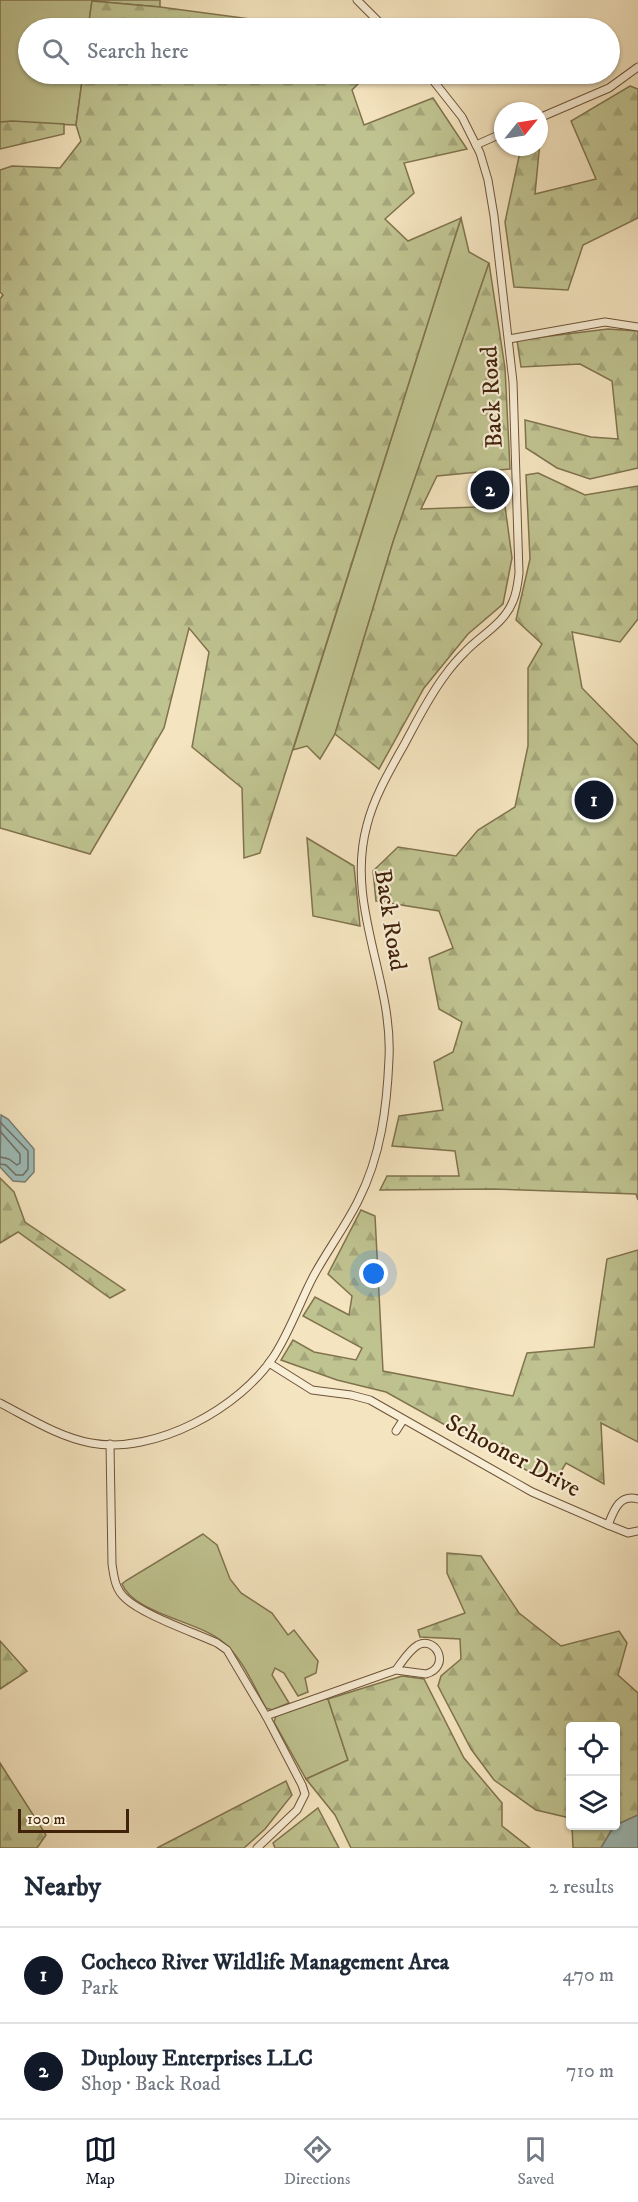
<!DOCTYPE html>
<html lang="en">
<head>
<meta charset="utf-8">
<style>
  body { margin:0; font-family:"IM FELL DW Pica",serif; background:#f6f6f7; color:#1f2937 }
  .controls { position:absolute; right:18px; bottom:18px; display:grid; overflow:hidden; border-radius:6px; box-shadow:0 2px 4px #0004 }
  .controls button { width:54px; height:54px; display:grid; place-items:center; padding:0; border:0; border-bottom:2px solid #e0e1e3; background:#fff; color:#1f2937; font:30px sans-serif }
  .compass { position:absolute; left:494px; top:102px; width:54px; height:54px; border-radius:50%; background:#fff; box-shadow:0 2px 4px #0004; rotate:60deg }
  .scale { position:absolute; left:18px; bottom:15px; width:111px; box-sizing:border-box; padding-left:6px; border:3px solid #41230b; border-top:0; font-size:16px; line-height:21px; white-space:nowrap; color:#41230b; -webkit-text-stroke:4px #f8edd5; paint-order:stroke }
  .you { position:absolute; left:374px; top:1274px; width:21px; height:21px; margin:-15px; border:4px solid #fff; border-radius:50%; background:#1a73e8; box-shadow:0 0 0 9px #1a73e833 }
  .badge { display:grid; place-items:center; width:39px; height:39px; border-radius:50%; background:#111827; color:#fff; font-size:20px; font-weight:700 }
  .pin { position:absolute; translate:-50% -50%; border:3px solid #fff; box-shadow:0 2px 6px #0006 }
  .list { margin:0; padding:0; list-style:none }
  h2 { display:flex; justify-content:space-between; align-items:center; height:78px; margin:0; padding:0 24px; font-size:26px }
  h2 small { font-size:20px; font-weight:400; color:#747a83 }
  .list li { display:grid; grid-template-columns:39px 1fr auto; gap:18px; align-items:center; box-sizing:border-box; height:96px; padding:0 24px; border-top:2px solid #e0e1e3 }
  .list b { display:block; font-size:22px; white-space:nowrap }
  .list p { margin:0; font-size:20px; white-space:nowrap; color:#747a83 }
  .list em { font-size:20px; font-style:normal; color:#747a83 }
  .icon { flex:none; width:33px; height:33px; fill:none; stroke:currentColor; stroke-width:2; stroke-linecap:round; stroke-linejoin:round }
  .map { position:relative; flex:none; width:638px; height:1848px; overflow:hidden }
  .search { position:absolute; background:#fff; box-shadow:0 2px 4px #0004; left:18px; right:18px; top:18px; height:66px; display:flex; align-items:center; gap:15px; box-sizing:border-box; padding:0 21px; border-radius:33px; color:#747a83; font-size:22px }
  .sheet { height:270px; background:#fff }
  nav { display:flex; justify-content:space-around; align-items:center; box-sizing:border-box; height:84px; border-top:2px solid #e0e1e3; background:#fff; font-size:16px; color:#747a83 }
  nav a { display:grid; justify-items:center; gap:3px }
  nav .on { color:#111827 }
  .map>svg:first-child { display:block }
  .green { fill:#bfc390; stroke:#80734e; stroke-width:1.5 }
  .forest { fill:url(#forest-firs); stroke:#80734e; stroke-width:1.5 }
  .water { fill:#9ebdba; stroke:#797f74; stroke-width:1.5 }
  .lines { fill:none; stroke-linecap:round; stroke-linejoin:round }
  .shore { stroke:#707062; stroke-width:1.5 }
  .minor-casing { stroke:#6e5338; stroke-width:9 }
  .minor { stroke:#f8edd5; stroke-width:7 }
  .labels { text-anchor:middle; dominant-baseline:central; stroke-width:4.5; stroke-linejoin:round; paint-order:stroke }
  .street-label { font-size:24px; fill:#41230b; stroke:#f8edd5 }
</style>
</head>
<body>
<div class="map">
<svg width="638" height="1848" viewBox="0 0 638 1848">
  <defs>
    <pattern id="forest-firs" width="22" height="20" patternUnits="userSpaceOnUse" patternTransform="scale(1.5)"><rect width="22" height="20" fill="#bfc390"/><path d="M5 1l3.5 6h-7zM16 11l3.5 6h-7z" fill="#a5a77b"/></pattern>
  </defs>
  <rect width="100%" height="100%" fill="#f4e4bf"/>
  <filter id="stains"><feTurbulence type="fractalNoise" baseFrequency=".00333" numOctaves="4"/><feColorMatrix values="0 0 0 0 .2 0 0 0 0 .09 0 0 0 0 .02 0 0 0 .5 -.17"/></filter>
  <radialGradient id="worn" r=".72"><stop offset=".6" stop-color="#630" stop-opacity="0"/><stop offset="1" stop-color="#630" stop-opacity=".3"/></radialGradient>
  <!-- green -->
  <g class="green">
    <path d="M0 0H160V7L92 1 88 28H28V74H83L76 125 0 122Z"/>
    <path d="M461 218 469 252 489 263 393 542 335 734 320 759 307 746 293 750Z"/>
    <path d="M203 1534 217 1545 230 1579 241 1593 272 1613 288 1635 294 1630 318 1661 316 1673 305 1678 308 1692 298 1696 284 1673 275 1668 272 1675 289 1703 272 1710 266 1708C254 1687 243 1659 224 1643 200 1621 134 1614 122 1584L127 1580Z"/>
    <path d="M325 1699H328L348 1760 306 1779 274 1722 276 1716Z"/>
  </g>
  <!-- forest -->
  <g class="forest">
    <path d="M92 1 160 7 317 28H88Z"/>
    <path d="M83 74H368L352 90 364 125 433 98 467 149 404 163 414 193 385 219 408 241 461 218 260 853 244 858 242 788 192 747 209 652 189 628 164 728 90 854 0 828V299L3 295 0 292V170L12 166 60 168 81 141 76 125Z"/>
    <path d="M630 86 638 89V218L583 245 568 290 514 287 505 222 521 147H539V132L541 131 535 194 596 179 571 121Z"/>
    <path d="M12 121 64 124V134L0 149V122Z"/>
    <path d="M489 263 505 368 510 469 437 476 421 509 505 506 512 558 503 604 468 634 424 688 379 769 335 734 393 542Z"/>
    <path d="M608 329 638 331V468L590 479 557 468 526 448 525 420 591 437 618 439 612 381 580 364 521 367 517 340Z"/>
    <path d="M538 473 585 495 638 486V619L620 642 572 632 582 688 638 745V1200L636 1194 493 1189 380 1190 387 1176H459L455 1151 392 1146 399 1116 443 1110 434 1062 453 1052 462 1022 439 1009 429 958 453 948 439 911 376 901 373 871 398 847 456 856 478 830 515 807 528 746V668L542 644 516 620 530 559 526 475Z"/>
    <path d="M307 838 354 866 360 926 313 916Z"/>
    <path d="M0 1178 14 1192 25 1222 125 1290 110 1298 18 1232 0 1243Z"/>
    <path d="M361 1210 375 1216 383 1371 513 1396 527 1353 594 1347 607 1259 638 1250V1442L601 1423 604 1484 566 1463 553 1485 386 1392 337 1380 281 1360 293 1340 314 1352 356 1360 362 1348 303 1316 315 1297 349 1315 352 1296 328 1274Z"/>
    <path d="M447 1553 481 1556 519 1613 561 1646 619 1631 627 1643 618 1675 638 1693V1815L616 1825V1726H570V1818L536 1810 494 1780 471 1749 438 1686 441 1676 461 1659 460 1639 420 1637 418 1630 465 1613 447 1573Z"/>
    <path d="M0 1641 27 1671 0 1689Z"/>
    <path d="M402 1676 424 1679 464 1758 502 1803V1826L530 1848H351L335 1815 306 1779 348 1760 328 1699Z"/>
    <path d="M0 1763 46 1835 37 1848H0Z"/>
    <path d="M286 1781 292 1795 265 1829 244 1848H157Z"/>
    <path d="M318 1808 339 1848H275L273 1843Z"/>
    <path d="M572 1826H614L601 1848H573Z"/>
  </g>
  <!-- water -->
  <g class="water">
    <path d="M1 1115 8 1119 34 1149V1172L25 1182 13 1181 0 1167Z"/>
    <path d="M638 1815V1848H601L614 1826Z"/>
  </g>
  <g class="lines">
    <!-- shore -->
    <g class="shore">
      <path d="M0 1122 28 1151V1169L23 1175H16L6 1165 0 1164"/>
      <path d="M0 1131 20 1154V1163L17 1165 9 1159 0 1157"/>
    </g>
    <defs>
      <g id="minor">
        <path d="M357 0 385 28"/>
        <path d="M539 118 609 88 638 67"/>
        <path d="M476 145 503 133"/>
        <path d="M509 339 605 322 638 327"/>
        <path d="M269 1363 312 1390 351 1395 370 1400 532 1492 608 1525"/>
        <path d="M0 1403C29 1418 59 1437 91 1443 155 1455 240 1408 274 1356 290 1331 300 1302 313 1277 327 1251 345 1227 358 1201 381 1156 387 1107 389 1058 393 979 345 905 367 825 374 797 390 770 404 745 417 721 429 696 446 674 451 667 458 659 465 652 481 635 504 624 513 601 517 592 518 582 519 573L513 382 494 216 488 180 480 153 462 117 428 74"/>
        <path d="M396 1431 403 1420"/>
        <path d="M110 1444 112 1564C114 1577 115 1589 125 1598 143 1615 193 1632 217 1643L227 1650 266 1716 302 1785 305 1794 297 1810 257 1848"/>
        <path d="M638 1499C619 1494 614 1510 608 1525L628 1533 638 1531"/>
        <path d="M266 1716 396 1670 426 1674C451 1667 437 1636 418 1645 409 1650 402 1662 396 1670"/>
      </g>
    </defs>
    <!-- minor casing -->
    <use href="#minor" class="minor-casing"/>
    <!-- minor -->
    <use href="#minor" class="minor"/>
  </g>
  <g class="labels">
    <!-- street labels -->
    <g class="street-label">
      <text transform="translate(492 397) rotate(-93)">Back Road</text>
      <text transform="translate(390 920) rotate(81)">Back Road</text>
      <text transform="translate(513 1456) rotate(28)">Schooner Drive</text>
    </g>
  </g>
  <rect width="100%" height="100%" filter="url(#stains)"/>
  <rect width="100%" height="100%" fill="url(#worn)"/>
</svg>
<div class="controls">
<button><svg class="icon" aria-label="locate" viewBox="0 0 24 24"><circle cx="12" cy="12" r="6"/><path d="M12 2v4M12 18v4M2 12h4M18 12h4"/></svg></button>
<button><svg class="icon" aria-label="layers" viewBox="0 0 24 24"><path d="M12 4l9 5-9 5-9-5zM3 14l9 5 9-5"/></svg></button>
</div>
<svg class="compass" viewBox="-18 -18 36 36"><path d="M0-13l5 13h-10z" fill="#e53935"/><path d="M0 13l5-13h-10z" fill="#747a83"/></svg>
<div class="scale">100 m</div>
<div class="you"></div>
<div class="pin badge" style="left:594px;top:800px">1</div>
<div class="pin badge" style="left:490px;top:490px">2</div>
<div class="search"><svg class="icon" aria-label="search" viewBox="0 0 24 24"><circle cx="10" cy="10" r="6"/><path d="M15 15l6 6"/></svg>Search here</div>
</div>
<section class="sheet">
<h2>Nearby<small>2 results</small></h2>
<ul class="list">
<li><span class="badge">1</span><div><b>Cocheco River Wildlife Management Area</b><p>Park</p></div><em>470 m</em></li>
<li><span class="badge">2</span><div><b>Duplouy Enterprises LLC</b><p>Shop · Back Road</p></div><em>710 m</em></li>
</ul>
</section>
<nav>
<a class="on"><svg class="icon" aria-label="map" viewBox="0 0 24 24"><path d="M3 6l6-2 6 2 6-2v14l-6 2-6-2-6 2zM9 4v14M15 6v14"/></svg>Map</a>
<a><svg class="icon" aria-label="directions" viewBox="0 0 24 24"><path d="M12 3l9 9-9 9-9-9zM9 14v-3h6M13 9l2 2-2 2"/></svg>Directions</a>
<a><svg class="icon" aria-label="saved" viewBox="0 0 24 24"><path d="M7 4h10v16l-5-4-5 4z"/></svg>Saved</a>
</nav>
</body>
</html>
